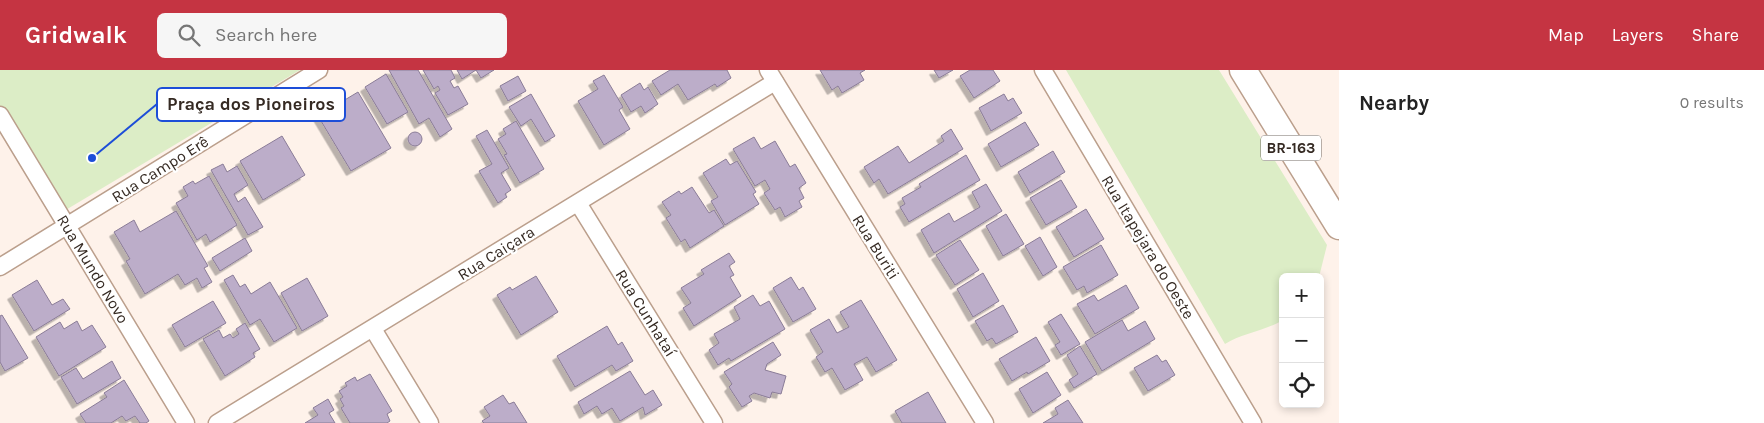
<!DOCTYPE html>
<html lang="en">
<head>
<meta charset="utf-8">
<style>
  body { margin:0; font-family:Karla,sans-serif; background:#f6f6f6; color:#222 }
  .controls { position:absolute; right:15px; bottom:15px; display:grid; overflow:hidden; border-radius:8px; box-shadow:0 2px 8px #0003 }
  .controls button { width:45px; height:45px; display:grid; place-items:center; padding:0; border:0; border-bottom:1px solid #e0e0e0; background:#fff; color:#222; font:25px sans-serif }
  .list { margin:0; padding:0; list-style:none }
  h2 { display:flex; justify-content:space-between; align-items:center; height:65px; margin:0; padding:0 20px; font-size:21px }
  h2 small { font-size:16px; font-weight:400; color:#767676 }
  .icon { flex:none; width:28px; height:28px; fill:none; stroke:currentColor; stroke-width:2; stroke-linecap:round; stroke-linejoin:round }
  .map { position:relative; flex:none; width:1339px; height:353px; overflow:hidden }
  header { display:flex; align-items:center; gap:30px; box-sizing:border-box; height:70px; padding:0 25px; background:#c53442; color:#fff }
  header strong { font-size:24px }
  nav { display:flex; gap:28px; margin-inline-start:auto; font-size:18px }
  .search { width:350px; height:45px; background:#f6f6f6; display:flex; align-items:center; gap:12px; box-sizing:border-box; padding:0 18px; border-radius:8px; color:#767676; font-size:19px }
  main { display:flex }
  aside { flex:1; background:#fff }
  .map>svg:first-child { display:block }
  .green { fill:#dcedc6 }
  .building { fill:#bcadc9; stroke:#8a7c97; filter:url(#shadow) }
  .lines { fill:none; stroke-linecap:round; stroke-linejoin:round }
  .minor-casing { stroke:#bb9f8c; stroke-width:19 }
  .trunk-casing { stroke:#bb9f8c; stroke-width:29 }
  .minor { stroke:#fff; stroke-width:16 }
  .trunk { stroke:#fff; stroke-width:26 }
  .labels { text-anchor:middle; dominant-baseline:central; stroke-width:4.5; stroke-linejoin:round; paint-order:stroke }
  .shield { fill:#fff; stroke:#726a65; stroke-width:1 }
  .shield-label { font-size:15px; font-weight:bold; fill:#352a23 }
  .street-label { font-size:16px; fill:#352a23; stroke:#fff }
  .leader { fill:none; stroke:#1d4ed8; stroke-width:2 }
  .callout-dot { fill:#1d4ed8; stroke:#fff; stroke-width:2 }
  .callout { fill:#fff; stroke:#1d4ed8; stroke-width:2 }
  .callout-label { font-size:18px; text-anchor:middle; font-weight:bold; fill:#352a23 }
</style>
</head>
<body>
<header>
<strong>Gridwalk</strong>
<div class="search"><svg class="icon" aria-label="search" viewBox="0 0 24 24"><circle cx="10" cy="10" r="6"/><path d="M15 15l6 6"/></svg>Search here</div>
<nav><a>Map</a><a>Layers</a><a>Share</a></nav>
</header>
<main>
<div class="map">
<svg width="1339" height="353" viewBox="0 0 1339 353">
  <defs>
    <filter id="shadow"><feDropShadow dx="-4.5" dy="4.5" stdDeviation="0" flood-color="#0004"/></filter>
  </defs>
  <rect width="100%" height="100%" fill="#fef2ea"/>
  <!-- green -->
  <g class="green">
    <path d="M0 0H300L64 141 0 36Z"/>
    <path d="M1066 0H1219L1327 175 1319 207H1283V250C1265 261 1242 263 1225 274Z"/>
  </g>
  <!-- building -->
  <g class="building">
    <path d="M389 0H418L452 59 440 67 429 48 419 54Z"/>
    <path d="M423 0H451L455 8 450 11 454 18 458 16 468 34 448 45 435 23 440 20 438 16 434 19Z"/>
    <path d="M457 0H494L481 8 476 0 462 9Z"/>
    <path d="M670 0H727L731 8 717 17 715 14 688 30 678 14 661 25 652 11Z"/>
    <path d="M820 0H865L860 3 864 10 842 23 838 16 832 20Z"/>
    <path d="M934 0H953L939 8Z"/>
    <path d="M970 0H993L1000 11 974 28 960 6Z"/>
    <path d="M386 4 408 42 387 54 365 17Z"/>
    <path d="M604 5 623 37 619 40 630 59 604 75 578 31 598 19 593 11Z"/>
    <path d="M518 6 526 21 508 31 500 16Z"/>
    <path d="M640 13 644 20 648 17 658 34 645 43 641 36 631 42 621 25Z"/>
    <path d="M358 22 391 78 351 101 318 46Z"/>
    <path d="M531 24 555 66 545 72 531 49 521 56 509 37Z"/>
    <path d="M1004 24 1008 31 1013 28 1022 43 991 61 979 38Z"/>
    <path d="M516 51 544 99 520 113 504 85 507 84 498 69 506 64 503 59Z"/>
    <path d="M1025 52 1039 75 1001 97 988 74Z"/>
    <path d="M951 59 963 79 888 124 879 109 874 113 864 97 898 76 909 93 944 71 941 66Z"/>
    <path d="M487 60 509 98 501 103 511 120 505 124 507 127 498 133 479 101 492 94 476 66Z"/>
    <circle cx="415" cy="69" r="7"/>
    <path d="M282 66 305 105 263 130 240 91Z"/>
    <path d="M754 67 761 79 775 71 790 97 795 94 806 113 799 118 804 128 799 131 802 137 785 147 780 137 775 140 764 123 770 119 765 110 755 116 733 79Z"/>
    <path d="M1053 81 1065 102 1030 123 1018 102Z"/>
    <path d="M966 85 980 110 909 152 900 137 905 134 902 128 921 117 919 114Z"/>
    <path d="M726 89 730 95 737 91 756 122 753 124 759 134 725 155 711 131 718 127 703 103Z"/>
    <path d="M223 94 227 102 237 96 248 115 234 124 238 132 245 127 263 157 248 165 211 100Z"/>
    <path d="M209 106 237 155 210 172 206 164 197 170 176 133 188 126 183 117 193 111 195 114Z"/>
    <path d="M1061 110 1077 137 1046 155 1030 128Z"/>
    <path d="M986 114 1002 141 934 183 921 160 949 143 954 152 980 137 972 122Z"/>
    <path d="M692 117 709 143 714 140 724 156 690 178 685 169 681 172 666 148 671 145 662 132 679 121 681 124Z"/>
    <path d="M1086 139 1104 169 1074 187 1056 157Z"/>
    <path d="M176 141 208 196 204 198 212 212 202 218 197 208 185 215 178 204 145 224 126 191 130 189 114 162 134 150 140 162Z"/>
    <path d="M1006 144 1024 174 1003 186 986 156Z"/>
    <path d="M1040 167 1057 197 1043 206 1025 176Z"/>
    <path d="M245 168 252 181 220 201 212 188Z"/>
    <path d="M960 170 979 200 955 215 936 185Z"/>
    <path d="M1101 175 1118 205 1087 223 1084 216 1077 220 1063 197Z"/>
    <path d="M729 183 735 192 729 196 734 205 730 207 741 226 694 256 683 238 691 233 681 218 704 204 701 200Z"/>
    <path d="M983 203 999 231 973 247 957 219Z"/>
    <path d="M233 205 240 217 245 214 251 224 270 212 297 258 274 272 260 249 250 255 224 210Z"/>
    <path d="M536 206 558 242 521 265 497 225 510 217 512 220Z"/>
    <path d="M791 207 799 220 803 217 816 239 793 252 773 218Z"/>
    <path d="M307 208 328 246 302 261 281 223Z"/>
    <path d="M37 210 52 235 63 229 70 239 34 261 12 225Z"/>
    <path d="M1126 215 1139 238 1095 264 1077 234 1094 225 1098 231Z"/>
    <path d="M753 225 760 236 769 231 785 259 731 291 729 288 718 295 709 280 719 273 714 264 740 249 734 237Z"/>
    <path d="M861 230 897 290 876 302 867 287 854 294 863 310 845 320 832 298 825 302 816 287 823 282 810 260 829 249 837 263 849 257 840 242Z"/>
    <path d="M213 231 226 253 185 277 172 255Z"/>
    <path d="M1003 235 1018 262 996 274 992 268 987 271 975 251Z"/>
    <path d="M1061 244 1080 274 1061 285 1055 275 1060 272 1048 252Z"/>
    <path d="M2 245 28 288 5 301 0 292V246Z"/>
    <path d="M1122 250 1128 261 1145 251 1155 269 1102 301 1085 272Z"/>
    <path d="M77 251 82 261 92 255 106 277 59 306 36 267 60 252 64 259Z"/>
    <path d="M245 253 260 279 253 283 255 287 225 306 203 269 219 260 223 268 230 264 233 268 239 264 236 259Z"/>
    <path d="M607 256 618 275 622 272 633 291 616 301 612 295 575 317 557 286Z"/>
    <path d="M1036 267 1050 291 1028 304 1027 302 1012 311 999 289Z"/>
    <path d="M773 272 781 285 767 294 765 300 786 306 781 324 772 322 770 328 754 323 749 326 752 331 742 337 729 317 732 314 724 302Z"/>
    <path d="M1080 276 1097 304 1074 318 1069 310 1078 304 1067 285Z"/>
    <path d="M1157 285 1162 292 1166 290 1175 305 1148 321 1134 298Z"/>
    <path d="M112 291 121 308 77 334 61 307 76 298 83 309Z"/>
    <path d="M630 301 645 325 653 320 662 335 645 345 643 337 620 351 612 338 602 344 597 336 584 344 578 332Z"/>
    <path d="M1047 302 1061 325 1033 343 1019 319Z"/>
    <path d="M370 304 392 341 387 344 390 351 387 353H350L341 338 344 336 340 329 343 327 339 321 347 316 345 313 355 307 357 311Z"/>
    <path d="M124 310 149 351 146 353H140L135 346 126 351 122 346 111 353H86L80 344 107 327 104 323Z"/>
    <path d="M928 322 946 353H902L895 341Z"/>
    <path d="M503 325 509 334 514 332 527 353H484L482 351 490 346 484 337Z"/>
    <path d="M328 329 334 340 329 343 335 353H305L318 345 313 338Z"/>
    <path d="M1068 330 1083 353H1043L1058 344 1055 338Z"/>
  </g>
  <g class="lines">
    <defs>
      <g id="minor">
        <path d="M768 0 985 353"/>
        <path d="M1043 0 1253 353"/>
        <path d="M0 45 186 353"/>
        <path d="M578 133 714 353"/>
        <path d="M0 197 319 0"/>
        <path d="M373 259 430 353"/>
        <path d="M217 353 775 12"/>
      </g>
      <path id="trunk" d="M1243 0 1339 156"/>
    </defs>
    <!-- minor casing -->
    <use href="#minor" class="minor-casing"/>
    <!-- trunk casing -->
    <use href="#trunk" class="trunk-casing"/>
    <!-- minor -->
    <use href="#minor" class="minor"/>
    <!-- trunk -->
    <use href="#trunk" class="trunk"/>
  </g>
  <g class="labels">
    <!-- shield labels -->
    <rect class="shield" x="1261" y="65.5" width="60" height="25" rx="4"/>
    <g class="shield-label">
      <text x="1291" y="78">BR-163</text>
    </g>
    <!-- street labels -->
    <g class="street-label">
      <text transform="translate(160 99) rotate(-32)">Rua Campo Erê</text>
      <text transform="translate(876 177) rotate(58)">Rua Buriti</text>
      <text transform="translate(1148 177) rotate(59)">Rua Itapejara do Oeste</text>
      <text transform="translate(496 183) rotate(-32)">Rua Caiçara</text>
      <text transform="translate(93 199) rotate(59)">Rua Mundo Novo</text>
      <text transform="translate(646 243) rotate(58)">Rua Cunhataí</text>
    </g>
  </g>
  <!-- callouts -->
  <path class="leader" d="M92 88L157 34"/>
  <circle class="callout-dot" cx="92" cy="88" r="5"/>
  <rect class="callout" x="157" y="18" width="188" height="33" rx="5"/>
  <g class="callout-label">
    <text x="251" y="40">Praça dos Pioneiros</text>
  </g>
</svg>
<div class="controls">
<button>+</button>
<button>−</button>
<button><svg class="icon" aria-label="locate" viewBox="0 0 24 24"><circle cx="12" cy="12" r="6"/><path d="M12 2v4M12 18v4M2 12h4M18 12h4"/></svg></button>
</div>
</div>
<aside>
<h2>Nearby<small>0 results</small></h2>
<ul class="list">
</ul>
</aside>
</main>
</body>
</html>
